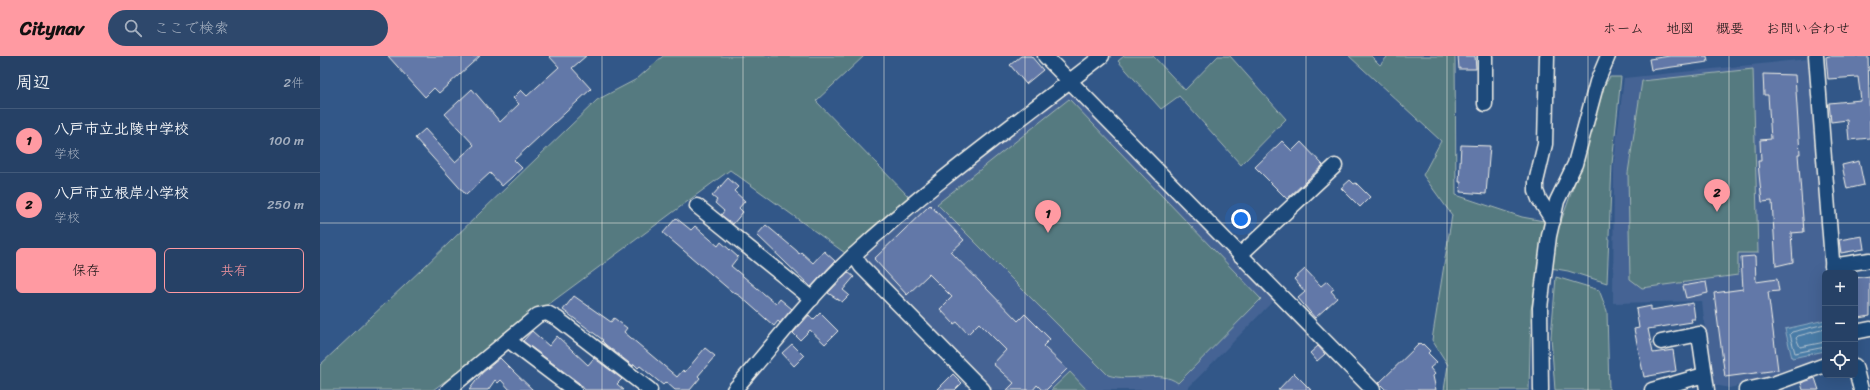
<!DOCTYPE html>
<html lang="ja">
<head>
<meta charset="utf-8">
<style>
  body { margin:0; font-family:Sriracha,"Klee One",sans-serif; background:#2e486c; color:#f1f3f6 }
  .controls { position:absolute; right:12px; bottom:12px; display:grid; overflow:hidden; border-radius:6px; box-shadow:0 4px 16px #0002 }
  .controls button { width:36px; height:36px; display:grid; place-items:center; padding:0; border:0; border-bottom:1px solid #425a7a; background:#264166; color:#f1f3f6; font:20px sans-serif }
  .you { position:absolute; left:921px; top:163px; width:14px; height:14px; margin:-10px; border:3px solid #fff; border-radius:50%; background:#1a73e8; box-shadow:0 0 0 6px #1a73e833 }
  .badge { display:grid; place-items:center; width:26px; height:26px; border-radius:50%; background:#ff9aa2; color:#111; font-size:13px; font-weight:700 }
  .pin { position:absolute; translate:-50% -33px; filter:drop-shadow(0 1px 2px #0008) }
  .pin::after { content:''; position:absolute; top:21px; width:14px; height:12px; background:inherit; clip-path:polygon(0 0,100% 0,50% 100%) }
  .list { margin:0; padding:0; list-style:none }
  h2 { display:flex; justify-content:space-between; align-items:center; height:52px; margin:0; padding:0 16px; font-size:17px }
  h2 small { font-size:13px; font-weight:400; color:#a4afbf }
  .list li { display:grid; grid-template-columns:26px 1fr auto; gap:12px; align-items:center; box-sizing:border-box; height:64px; padding:0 16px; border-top:1px solid #425a7a }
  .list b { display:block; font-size:15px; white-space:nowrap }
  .list p { margin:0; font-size:13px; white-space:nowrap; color:#a4afbf }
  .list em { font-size:13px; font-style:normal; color:#a4afbf }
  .actions { display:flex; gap:8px; padding:12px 16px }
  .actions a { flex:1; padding:9px 0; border:1px solid #ff9aa2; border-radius:6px; text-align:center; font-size:14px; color:#ff9aa2 }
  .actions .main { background:#ff9aa2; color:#111 }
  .icon { flex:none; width:22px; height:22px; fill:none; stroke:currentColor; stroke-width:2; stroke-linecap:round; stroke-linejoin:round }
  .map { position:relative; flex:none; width:1550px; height:334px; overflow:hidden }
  header { display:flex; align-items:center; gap:24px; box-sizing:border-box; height:56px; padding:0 20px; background:#ff9aa2; color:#111 }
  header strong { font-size:19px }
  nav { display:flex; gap:22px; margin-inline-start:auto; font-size:14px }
  .search { width:280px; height:36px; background:#2e486c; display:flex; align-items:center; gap:10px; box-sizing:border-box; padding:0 14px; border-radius:22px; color:#a4afbf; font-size:15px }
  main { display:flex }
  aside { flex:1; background:#264166 }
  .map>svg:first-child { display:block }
  .built { fill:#446494 }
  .green { fill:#557a80; stroke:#a4b6b4 }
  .water { fill:#4a7ba7; stroke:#8eaac1 }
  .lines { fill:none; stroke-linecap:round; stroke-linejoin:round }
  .shore { stroke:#b0c2ce; stroke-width:1 }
  .building { fill:#6278a8; stroke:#f4f1e8 }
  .street-casing { stroke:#f4f1e8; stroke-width:17 }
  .street { stroke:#1f4a7a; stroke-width:14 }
  .grid { fill:none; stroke:#f4f1e8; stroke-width:1; stroke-opacity:0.55 }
</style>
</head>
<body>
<header>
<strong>Citynav</strong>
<div class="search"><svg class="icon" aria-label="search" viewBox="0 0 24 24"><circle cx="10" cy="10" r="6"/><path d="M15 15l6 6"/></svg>ここで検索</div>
<nav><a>ホーム</a><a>地図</a><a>概要</a><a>お問い合わせ</a></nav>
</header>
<main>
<aside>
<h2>周辺<small>2件</small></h2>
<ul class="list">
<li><span class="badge">1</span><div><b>八戸市立北陵中学校</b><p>学校</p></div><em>100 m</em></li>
<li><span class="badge">2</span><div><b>八戸市立根岸小学校</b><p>学校</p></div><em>250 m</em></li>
</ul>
<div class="actions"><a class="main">保存</a><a>共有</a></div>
</aside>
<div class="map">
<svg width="1550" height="334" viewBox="0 0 1550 334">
  <rect width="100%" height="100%" fill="#325788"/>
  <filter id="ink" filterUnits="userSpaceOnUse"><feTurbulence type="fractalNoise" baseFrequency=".025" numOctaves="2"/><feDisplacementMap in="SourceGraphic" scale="8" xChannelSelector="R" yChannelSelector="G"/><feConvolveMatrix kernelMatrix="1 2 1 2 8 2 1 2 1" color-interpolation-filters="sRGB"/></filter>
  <g filter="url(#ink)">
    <!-- built -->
    <g class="built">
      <path d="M1488 3 1504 206 1506 217 1505 302 1445 324 1409 332 1391 328 1382 245 1293 247 1294 106 1304 22Z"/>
      <path d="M745 33H751L955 243 866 334H667L539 199Z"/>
    </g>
    <!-- green -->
    <g class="green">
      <path d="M343 0H544L496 45 589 141 525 197 410 114 113 334H0V309L102 213 277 44 317 23Z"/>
      <path d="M804 0H833L865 34 898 0H910L966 63 921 109 859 40 841 53 798 5Z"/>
      <path d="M1029 0H1051L1060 9 1068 0H1135L1136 139 1202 161 1240 168 1261 110 1279 37 1290 21H1301L1292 108 1287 227 1248 215 1219 210 1211 254 1209 334H1124L1128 309 1112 284 1132 159 1103 119 1121 85Z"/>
      <path d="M1433 13 1438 197H1418V219L1322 232 1310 223 1308 117 1322 25Z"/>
      <path d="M749 43 941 243 858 327C840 313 811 327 788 319L617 148Z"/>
      <path d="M1236 221 1279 234 1287 255 1289 334H1235L1231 281Z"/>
      <path d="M750 316 767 334H731Z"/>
    </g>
    <!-- water -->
    <path class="water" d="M1505 264V295L1472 302 1465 273Z"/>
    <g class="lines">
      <!-- shore -->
      <g class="shore">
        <path d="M1505 268 1472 276 1470 278 1475 297 1505 291"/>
        <path d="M1505 273 1478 280 1476 282 1480 291 1505 286"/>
      </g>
    </g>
    <!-- building -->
    <g class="building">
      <path d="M68 0H160L119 37 114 32 105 41Z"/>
      <path d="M229 0H266L252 12 271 33 194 104 202 112 182 130 170 117 146 139 95 82 105 73 135 106 154 89 125 58 152 33 180 66 199 48 193 42 201 34 207 40 239 11Z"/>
      <path d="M701 0H711L723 14 706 28 690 9Z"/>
      <path d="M1138 0H1155L1156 13H1139Z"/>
      <path d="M1350 0H1387L1388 6 1331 14 1329 3Z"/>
      <path d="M1509 0H1548L1550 82 1529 84 1527 64 1511 66 1509 47 1541 44 1538 21 1508 23 1506 1Z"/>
      <path d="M1443 18 1475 19 1480 98H1478L1484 176 1471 177 1473 206 1456 210 1452 145 1442 146 1439 118 1438 105H1441L1440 84 1451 83 1448 39H1444Z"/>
      <path d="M962 85 972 95 981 86 1003 109 967 143 935 111Z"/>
      <path d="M1141 89 1170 90 1166 138 1140 136 1141 126H1139Z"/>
      <path d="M1539 105 1544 129 1527 133 1522 109Z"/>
      <path d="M408 122 418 131 414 135 425 145 419 152 423 156 413 168 401 159 404 155 395 147 397 144 392 140Z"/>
      <path d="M1030 124 1034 128 1036 127 1050 141 1040 151 1021 132Z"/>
      <path d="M610 149 644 184 631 196 698 265 705 258 730 283 723 290 747 313 726 334H722L717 329 713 334H687L694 327 673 308 686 294 659 267 648 278 637 266 634 268 620 253 632 241 609 218 587 239 554 203Z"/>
      <path d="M356 162 371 174 375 170 398 190 401 186 418 201 411 210 456 248 460 243 472 253 460 267 458 265 454 270 420 240 411 235 343 177Z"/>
      <path d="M446 169 477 195 479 198 481 196 493 207 504 195 515 205 491 231 437 179Z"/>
      <path d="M1542 180 1544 193 1521 197 1519 184Z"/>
      <path d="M1435 200 1436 226 1457 223 1459 235 1448 236 1458 314 1405 321 1394 237 1423 233 1421 201Z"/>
      <path d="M985 213 1001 230 1007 225 1014 233 1011 235 1017 242 995 262 978 242 985 236 974 223Z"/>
      <path d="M528 216 534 221 523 234 529 239 522 246 508 237Z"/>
      <path d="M1550 220V260L1539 262 1538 255 1535 256V222Z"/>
      <path d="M1386 226 1388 237 1366 242 1363 230Z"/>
      <path d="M254 240 291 266 294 262 307 272 304 276 357 321 363 314 365 316 385 292 395 300 378 320 380 322 370 334H355L346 326 343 329 320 310 318 312 314 308 313 310 286 289 282 285 283 284 243 254Z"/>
      <path d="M1373 247 1375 263H1371L1372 266 1328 273 1333 297 1353 294 1356 315 1324 321 1314 273 1319 272 1316 253 1331 250V254Z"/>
      <path d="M500 257 518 275 505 288 490 274 480 284 473 277 489 259 493 264Z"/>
      <path d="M212 275 229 290 237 280 268 309 274 302 302 323 297 328 304 334H265L259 327 203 285Z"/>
      <path d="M1100 287 1102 289 1103 288 1110 295 1108 297 1117 306 1110 312 1115 318 1113 320 1116 334H1066L1059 327Z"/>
      <path d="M472 288 484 300 474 310 462 297Z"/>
      <path d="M998 290 1005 298 997 305 990 297Z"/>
      <path d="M180 302 194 316 213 334H190L181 324 178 327 175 324 168 334H149L162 317Z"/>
      <path d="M974 317 991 334H958Z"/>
      <path d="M633 318 642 327 635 334H617Z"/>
      <path d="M1495 322 1499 334H1483L1481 327Z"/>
    </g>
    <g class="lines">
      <defs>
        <g id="street">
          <path d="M725 0 1053 334"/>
          <path d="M1165 0V48"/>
          <path d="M1227 0 1225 88 1216 126V135L1219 143 1233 165"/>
          <path d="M1496 0 1513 217"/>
          <path d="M377 150 492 243"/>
          <path d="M534 199 541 210 663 334"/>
          <path d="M920 199 1015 110"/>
          <path d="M1512 210 1550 204"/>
          <path d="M1535 276 1550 273"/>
          <path d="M188 284 254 334"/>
          <path d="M1341 286 1379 278 1387 334"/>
          <path d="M1535 310 1541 334"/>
          <path d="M128 334 218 259 227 257 238 263 330 334"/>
          <path d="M414 334C454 289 490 239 535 198 612 127 699 65 782 0"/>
          <path d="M1221 334 1220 252 1229 180 1237 145 1255 108 1277 26 1288 0"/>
          <path d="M1332 334 1384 319"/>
          <path d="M1426 334 1453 328 1505 309"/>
        </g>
      </defs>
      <!-- street casing -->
      <use href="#street" class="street-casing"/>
      <!-- street -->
      <use href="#street" class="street"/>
    </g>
  </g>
  <!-- grid -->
  <path class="grid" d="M141 0V334M282 0V334M423 0V334M564 0V334M705 0V334M845 0V334M986 0V334M1127 0V334M1268 0V334M1409 0V334M0 167H1550"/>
</svg>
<div class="controls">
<button>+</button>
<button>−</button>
<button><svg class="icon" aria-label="locate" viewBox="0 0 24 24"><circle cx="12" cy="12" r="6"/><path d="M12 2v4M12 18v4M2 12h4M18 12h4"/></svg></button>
</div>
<div class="you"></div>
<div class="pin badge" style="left:728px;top:177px">1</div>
<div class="pin badge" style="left:1397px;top:156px">2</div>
</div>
</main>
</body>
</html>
